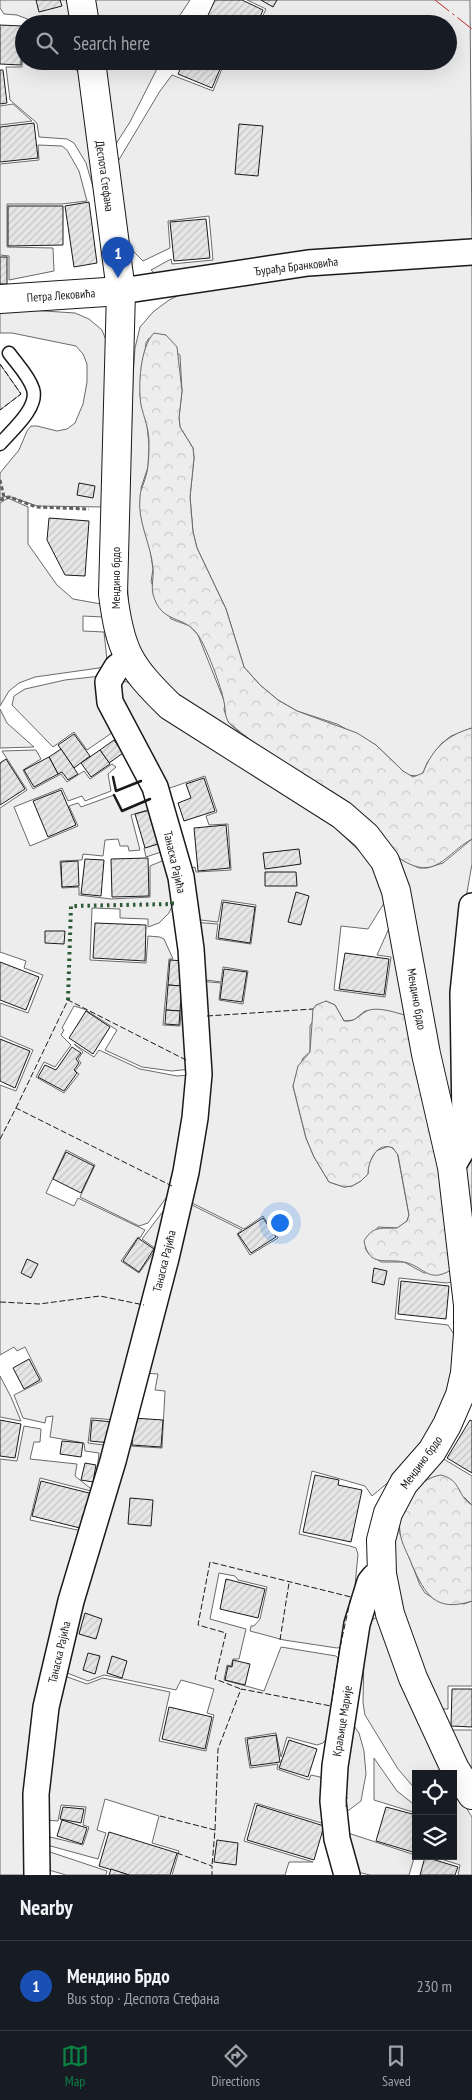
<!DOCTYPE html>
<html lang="en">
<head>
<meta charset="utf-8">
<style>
  body { margin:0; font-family:"PT Sans Narrow",sans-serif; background:#20242c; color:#f1f3f6 }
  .controls { position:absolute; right:15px; bottom:15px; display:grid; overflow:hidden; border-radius:0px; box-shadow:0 5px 20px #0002 }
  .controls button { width:45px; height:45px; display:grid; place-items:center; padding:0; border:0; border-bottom:1px solid #363941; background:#171b24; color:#f1f3f6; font:25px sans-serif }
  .you { position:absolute; left:279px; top:1222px; width:18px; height:18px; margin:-12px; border:4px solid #fff; border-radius:50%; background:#1a73e8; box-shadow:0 0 0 8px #1a73e833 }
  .badge { display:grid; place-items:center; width:32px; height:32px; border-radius:50%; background:#0b8043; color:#fff; font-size:16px; font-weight:700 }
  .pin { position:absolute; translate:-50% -41px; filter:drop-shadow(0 1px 2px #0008) }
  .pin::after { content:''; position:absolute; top:26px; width:18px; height:15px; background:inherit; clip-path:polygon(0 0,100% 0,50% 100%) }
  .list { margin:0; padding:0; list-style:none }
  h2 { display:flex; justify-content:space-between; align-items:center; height:65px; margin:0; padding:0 20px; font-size:21px }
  h2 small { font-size:16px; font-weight:400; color:#9ea1a6 }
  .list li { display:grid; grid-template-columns:32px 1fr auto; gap:15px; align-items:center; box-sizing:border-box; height:90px; padding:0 20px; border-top:1px solid #363941 }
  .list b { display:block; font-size:19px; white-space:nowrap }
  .list p { margin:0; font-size:16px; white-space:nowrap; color:#9ea1a6 }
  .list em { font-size:16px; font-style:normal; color:#9ea1a6 }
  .icon { flex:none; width:28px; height:28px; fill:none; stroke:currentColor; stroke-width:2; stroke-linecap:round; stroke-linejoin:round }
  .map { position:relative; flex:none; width:472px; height:1875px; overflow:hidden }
  .search { position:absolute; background:#171b24; box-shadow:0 5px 20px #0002; left:15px; right:15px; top:15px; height:55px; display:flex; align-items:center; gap:12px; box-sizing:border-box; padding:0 18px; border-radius:28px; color:#9ea1a6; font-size:19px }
  .sheet { height:155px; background:#171b24 }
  nav { display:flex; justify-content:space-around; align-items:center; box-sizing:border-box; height:70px; border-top:1px solid #363941; background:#171b24; font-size:14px; color:#9ea1a6 }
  nav a { display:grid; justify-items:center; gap:2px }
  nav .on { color:#0b8043 }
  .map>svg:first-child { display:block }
  .built { fill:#ededed; stroke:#6a6a6a }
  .forest { fill:url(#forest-crowns); stroke:#6a6a6a }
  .building { fill:url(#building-hatch); stroke:#1a1a1a }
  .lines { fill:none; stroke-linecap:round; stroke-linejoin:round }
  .service-casing { stroke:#1a1a1a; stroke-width:15 }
  .minor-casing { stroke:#1a1a1a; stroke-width:28 }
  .tertiary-casing { stroke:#1a1a1a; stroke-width:30 }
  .path { stroke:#5f5f5f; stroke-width:3; stroke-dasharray:4 2.5; stroke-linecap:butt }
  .service { stroke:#fff; stroke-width:12 }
  .minor { stroke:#fff; stroke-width:25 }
  .tertiary { stroke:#fff; stroke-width:28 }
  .hedge { stroke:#2b5a34; stroke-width:4; stroke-dasharray:2.5 4; stroke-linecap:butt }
  .fence { stroke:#1a1a1a; stroke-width:1; stroke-dasharray:6 2.5; stroke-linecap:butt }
  .wall { stroke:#1a1a1a; stroke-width:2.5 }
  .power { stroke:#c62828; stroke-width:1; stroke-dasharray:18 4 2.5 4; stroke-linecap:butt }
  .labels { text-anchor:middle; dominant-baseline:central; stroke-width:4; stroke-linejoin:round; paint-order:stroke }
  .street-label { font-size:12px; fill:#1a1a1a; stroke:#fff }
</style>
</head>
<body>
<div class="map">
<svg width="472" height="1875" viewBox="0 0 472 1875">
  <defs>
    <pattern id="forest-crowns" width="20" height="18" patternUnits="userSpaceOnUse" patternTransform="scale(1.25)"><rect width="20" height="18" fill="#ededed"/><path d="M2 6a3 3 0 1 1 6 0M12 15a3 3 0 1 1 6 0" fill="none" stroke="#cbcbcb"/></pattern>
    <pattern id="building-hatch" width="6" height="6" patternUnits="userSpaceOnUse" patternTransform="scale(1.25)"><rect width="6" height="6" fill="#e6e6e6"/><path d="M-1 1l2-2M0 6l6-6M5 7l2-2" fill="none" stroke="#c5c5c5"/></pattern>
  </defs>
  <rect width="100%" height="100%" fill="#fff"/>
  <!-- built -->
  <g class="built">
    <path d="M0 0H73L76 24H40L17 15 4 14 0 8Z"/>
    <path d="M95 0H190L180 15 184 21 182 24H95Z"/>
    <path d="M247 0H470L472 246 158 276 151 270 171 259 172 264 213 260 209 216 168 221 170 248 143 261 134 252 124 238 117 163 160 91 172 75 213 91 225 61H448V24H259L266 9Z"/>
    <path d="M24 32V61H70L82 78 98 204 86 163 74 143 67 139 39 137 37 123 10 100 6 67H22Z"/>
    <path d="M97 61H161L130 122 112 150Z"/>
    <path d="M13 104 32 121 0 125V106Z"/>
    <path d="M38 145 62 146 67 150 79 171 87 201 62 204H7V247L53 248 54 271 9 280V256L0 255V164L39 160Z"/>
    <path d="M472 258V728L451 736 441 744 427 763 423 773 418 776 407 775 376 745 337 724 297 711 278 700 260 685 244 667 226 609 197 548 193 532 190 497 194 458 193 448 180 427 179 417 182 391 180 355 149 338 146 343 140 395 147 425 149 445 148 467 141 488 153 569 151 582 171 619 190 626 198 635 225 703 224 710 229 723 248 740 177 696 143 660 130 622 127 581 133 377 135 348 140 327 153 312 169 300 188 291 219 282Z"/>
    <path d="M29 310 75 313 89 319 102 330 106 340 107 359 105 507 37 506 8 496 0 498V473L19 450 27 431 31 426H37L57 431 67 429 75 423 83 404 87 382V364L83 354 76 346 12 333H0V312Z"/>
    <path d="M0 364 21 394 0 410Z"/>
    <path d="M8 498 28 507V544L57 585 73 599 101 604 103 617 83 616V631L104 632 107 660 104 666 99 668 35 677 19 683 9 691 0 706V503Z"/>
    <path d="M101 676 116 730 87 750 74 732 53 747 12 705 14 696 25 689 65 680Z"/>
    <path d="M122 680 129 683 154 709 170 722 332 825 369 860 386 900 368 929 341 926 334 990 385 997 391 957 377 955 390 926 408 1016 385 1011H365L354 1020 344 1021 335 1005 326 1001 310 1026V1052L303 1058 293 1086 306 1138 314 1157 329 1182 344 1187 352 1186 361 1181 368 1174V1165L376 1151 389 1146 397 1151 409 1215 407 1221 398 1228 378 1227 365 1248 369 1254 381 1262H404L424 1273 451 1270V1282L447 1283 399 1278 395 1319 448 1325 455 1336 450 1387 424 1440 391 1480 372 1496 365 1486 312 1471 299 1534 350 1546 356 1548 358 1554 354 1596 342 1647 337 1648 284 1640 250 1631 251 1626H254L260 1619 267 1587 238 1580 235 1576 219 1573 210 1619 246 1629 239 1659H233L231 1666 227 1665 224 1680 264 1691 281 1647 336 1656 339 1659 329 1736 323 1743 317 1745 287 1737 281 1757 276 1733 245 1738 250 1768 278 1764 277 1769 309 1780 311 1775 320 1777 323 1782 325 1824 255 1803 244 1841 313 1862H289L285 1875H172L179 1851 152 1843 159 1816 105 1799 97 1830 106 1833 98 1859 47 1845 46 1836 83 1845 89 1827 83 1825 86 1807 61 1805 58 1821 44 1820 59 1674 87 1684 103 1678 170 1692 159 1741 206 1751 214 1715 207 1713 214 1689 181 1680 176 1690 104 1675 88 1681 59 1670 133 1416 130 1446 162 1448 165 1391 155 1390 158 1374 143 1373 184 1201 242 1230 237 1234 250 1255 278 1238 263 1216 244 1229 184 1199 199 981 221 983 219 1000 243 1004 248 971 223 967 221 982 199 979 192 922 218 924 216 939 251 944 256 905 222 900 218 922 192 919 186 870 195 867 196 872 231 870 228 824 209 825 206 816 217 812 205 776 164 790 116 700Z"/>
    <path d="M0 709 7 723 34 747 0 748Z"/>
    <path d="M36 750 41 759 23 770 33 789 61 774 67 782 84 771 90 779 112 764 116 767 108 774 111 791 85 801 82 796 68 801 62 788 14 807 30 846 78 826 69 806 78 803 81 807 114 795 122 810 150 800 141 780 145 785 155 805 167 850 146 857 144 848 165 842 154 808 131 815 140 850 129 851 128 846H120L118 839 105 840 103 856 83 854 82 860 60 861 62 888 79 887V895L111 899 150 897V866L169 858 175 899 169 913 159 923 148 927V919L120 918V909L92 908 90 960 146 963 148 936 160 937 164 939 173 959H169L163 1025 180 1026 185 960H182L175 926 177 922H181L191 997 194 1063 191 1069 172 1071 142 1067 105 1050 117 1030 84 1009 74 1006 62 1028 64 1030 61 1035 71 1045 55 1067 44 1062 36 1077 64 1093 79 1074 75 1071 81 1063 78 1059 83 1052 74 1044 94 1057 99 1050 140 1069 177 1076 190 1075 196 1084 188 1136 176 1184 148 1223 139 1226 80 1197 95 1165 66 1150 46 1193 74 1206 78 1198 145 1230 140 1238 138 1237 121 1261 139 1273 156 1249 142 1239 164 1210 172 1205 159 1263 114 1439 116 1420 91 1418 88 1443 111 1446 102 1481 97 1470 99 1453 85 1451 84 1443 50 1437 53 1416 46 1417 45 1423 23 1418 14 1395 42 1381 25 1347 17 1351 14 1347 0 1355V1085L16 1091 33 1050 0 1036V1003L28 1013 43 975 24 968 26 961 0 952V808L27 790 2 751Z"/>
    <path d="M472 839V864L466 898 453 1112 395 854 402 860 419 868H427L443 863Z"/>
    <path d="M0 1376 11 1397 21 1421 0 1417Z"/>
    <path d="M24 1426 41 1429 40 1442H34L30 1459 77 1464 75 1476 95 1492 40 1478 30 1520 87 1532 29 1875H0V1459L17 1461Z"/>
    <path d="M442 1458 472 1476V1505L465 1498 421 1483Z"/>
    <path d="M399 1523 400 1534 420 1585 425 1593 433 1598 464 1604 472 1601V1686H448V1709H442L410 1638 395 1580 394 1537Z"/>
    <path d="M379 1616 446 1774H416V1790L398 1769 365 1715 363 1703 364 1653 370 1621Z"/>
    <path d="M352 1723 359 1733 364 1751 366 1774 361 1801 345 1813V1832L415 1855 409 1875H370L353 1871 340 1820Z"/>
    <path d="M451 1730H472V1771L467 1763Z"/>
    <path d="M374 1758 397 1791 416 1806V1813L374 1800Z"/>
    <path d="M453 1787 472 1817V1875H458L460 1865 441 1859 442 1856H453Z"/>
    <path d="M47 1851 107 1871 106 1875H66L49 1870Z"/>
  </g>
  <!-- forest -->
  <g class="forest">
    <path d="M154 333 166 335 177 347 182 391 179 418 180 427 193 448 194 458 190 497 193 532 197 548 226 609 244 667 260 685 278 700 297 711 357 733 376 745 403 771 413 777 423 773C432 749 447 735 472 728V839C445 854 436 881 402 860L229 723C224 715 226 710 224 702 222 689 206 646 198 635 184 614 161 625 153 594 151 585 154 577 153 568 151 544 137 521 140 497 140 491 143 486 145 479 149 468 149 453 149 442 149 429 144 418 141 405 138 386 140 347 154 333Z"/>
    <path d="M326 1001 335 1005 344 1021C355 1022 357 1017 365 1012 375 1005 397 1013 408 1016L440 1171 451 1270C428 1284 424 1266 404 1262 385 1258 369 1268 364 1241 373 1225 382 1229 397 1228L407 1221 409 1215 398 1155 393 1148C377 1141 368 1161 368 1174L361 1181 352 1186 344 1187 329 1182 314 1157 306 1138 293 1086 298 1066 310 1052 313 1009 316 1005Z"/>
    <path d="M472 1124V1224L464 1163Z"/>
    <path d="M441 1475C462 1480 457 1497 472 1505V1601C435 1613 425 1594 412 1565 408 1554 401 1543 400 1532 396 1507 416 1479 441 1475Z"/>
  </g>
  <!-- building -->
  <g class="building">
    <path d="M36 0H60L62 6 39 12Z"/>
    <path d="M215 0H242L263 10 257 24H204Z"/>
    <path d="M261 0H277L273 7Z"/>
    <path d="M0 25 22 26 21 65 0 64Z"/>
    <path d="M184 61H205V63L220 69 212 88 178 74Z"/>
    <path d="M0 70H3L7 103 0 104Z"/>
    <path d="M34 123 38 158 0 162V127Z"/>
    <path d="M239 124 263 126 258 176 235 174Z"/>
    <path d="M89 202 97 263 74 267 65 206Z"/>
    <path d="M8 206H63V245L8 246Z"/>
    <path d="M206 219 210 258 174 261 170 222Z"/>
    <rect x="0" y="257" width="7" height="27"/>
    <path d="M79 483 95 486 93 498 77 495Z"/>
    <path d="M49 518 89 521 85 576 65 575 47 540Z"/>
    <path d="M74 734 90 756 74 768 58 745Z"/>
    <path d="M114 740 123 753 109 763 100 750Z"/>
    <path d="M61 749 78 774 68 780 62 772 58 774 49 757Z"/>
    <path d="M100 750 110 764 91 777 81 763Z"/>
    <path d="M49 757 58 774 34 787 24 770Z"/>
    <path d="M6 759 25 789 0 805V763Z"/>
    <path d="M204 778 215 811 184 821 178 803 191 798 186 784Z"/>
    <path d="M61 790 76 825 48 837 33 801Z"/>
    <path d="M154 809 164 842 145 848 135 814Z"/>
    <path d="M226 825 230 868 198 871 194 828Z"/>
    <path d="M299 849 301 864 265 869 263 853Z"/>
    <path d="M148 858 149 896 112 897 111 859Z"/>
    <path d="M85 859 104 860 101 896 81 894Z"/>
    <path d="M78 861 79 886 62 887 61 862Z"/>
    <path d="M265 872H296L297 886H265Z"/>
    <path d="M296 892 309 896 301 925 288 922Z"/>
    <path d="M223 902 255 907 250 943 218 938Z"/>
    <path d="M95 923 146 925 145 961 93 958Z"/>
    <path d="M45 931H65L64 944 45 943Z"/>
    <path d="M345 953 389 959 384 995 339 989Z"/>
    <path d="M170 960 184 961 182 986 168 985Z"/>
    <path d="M0 962 39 977 26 1010 0 1000Z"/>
    <path d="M224 969 247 972 242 1002 220 999Z"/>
    <path d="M168 985 182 986 180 1011 166 1010Z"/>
    <path d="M166 1010 180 1011 179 1025 165 1024Z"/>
    <path d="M86 1011 110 1027 93 1054 69 1038Z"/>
    <path d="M0 1039 30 1051 15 1088 0 1081Z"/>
    <path d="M72 1047 81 1053 76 1059 79 1063 74 1070 77 1073 64 1091 38 1077 45 1065 56 1070Z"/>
    <path d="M66 1152 94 1166 81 1193 53 1179Z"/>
    <path d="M263 1218 276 1237 251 1253 238 1234Z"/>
    <path d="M138 1238 154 1249 139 1272 123 1261Z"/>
    <path d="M27 1259 38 1264 31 1278 21 1273Z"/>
    <path d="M374 1268 387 1271 384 1285 372 1282Z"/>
    <path d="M401 1281 449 1286 446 1319 398 1314Z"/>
    <path d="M29 1359 40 1380 24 1389 13 1368Z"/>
    <path d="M133 1418 163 1420 161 1447 132 1445Z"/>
    <path d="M0 1420 21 1424 15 1458 0 1456Z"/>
    <path d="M92 1420 113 1422 111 1443 90 1441Z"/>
    <path d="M470 1420 472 1421V1473L447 1458Z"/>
    <path d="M62 1441 83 1443 81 1457 60 1454Z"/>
    <path d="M85 1463 96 1465 93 1482 81 1480Z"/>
    <path d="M315 1475 339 1480 338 1485 362 1490 351 1542 303 1532Z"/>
    <path d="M41 1481 93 1494 84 1529 32 1516Z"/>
    <path d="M130 1498 153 1500 151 1526 128 1524Z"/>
    <path d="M226 1579 265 1589 258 1618 220 1609Z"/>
    <path d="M85 1613 102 1619 96 1639 79 1634Z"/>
    <path d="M88 1653 100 1656 95 1674 83 1670Z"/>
    <path d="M112 1656 127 1661 122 1678 107 1673Z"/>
    <path d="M233 1660 250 1664 245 1685 225 1680 228 1666 232 1667Z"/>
    <path d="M452 1689H472V1727L451 1726Z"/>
    <path d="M169 1707 212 1717 205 1749 162 1739Z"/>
    <path d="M276 1735 280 1762 251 1766 247 1739Z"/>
    <path d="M289 1740 317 1749 308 1777 279 1768Z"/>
    <path d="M257 1805 324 1826 314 1860 247 1840Z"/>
    <path d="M63 1807 84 1809 81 1823 60 1819Z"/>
    <path d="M386 1807 416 1815V1853L376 1841Z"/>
    <path d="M62 1820 87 1828 82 1844 57 1836Z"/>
    <path d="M109 1832 177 1853 170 1875H129L99 1866Z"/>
    <path d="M217 1840 238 1843 236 1865 214 1862Z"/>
    <path d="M425 1857 458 1867 455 1875H420Z"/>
    <path d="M111 1869 129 1875H109Z"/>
  </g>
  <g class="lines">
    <defs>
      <path id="service" d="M0 444C11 431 39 408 33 389 29 376 17 364 9 353"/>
      <g id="minor">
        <path d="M121 291 308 263 472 252"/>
        <path d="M452 1167 463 1148 465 1122 463 993 472 906"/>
        <path d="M37 1875 36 1794 46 1707 71 1601 113 1461 166 1258 186 1172 195 1118 199 1074 191 949 181 877 155 787 110 702 108 682 117 667 128 659"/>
        <path d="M347 1875 337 1839 333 1801 335 1766 357 1624 370 1582 374 1577 382 1574"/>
      </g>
      <g id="tertiary">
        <path d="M81 0 85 24"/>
        <path d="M91 61 121 291 113 594C120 651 129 666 170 706L342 815 366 836 385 861 396 891 426 1054 452 1167 468 1305V1334L465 1373 460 1395 447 1425 432 1451 404 1483 388 1513 381 1540 382 1574 390 1614 413 1678 455 1769 472 1795"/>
        <path d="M0 299 121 291"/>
      </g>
    </defs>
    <!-- service casing -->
    <use href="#service" class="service-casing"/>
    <!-- minor casing -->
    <use href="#minor" class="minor-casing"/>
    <!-- tertiary casing -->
    <use href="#tertiary" class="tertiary-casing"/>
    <!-- path -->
    <g class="path">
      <path d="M0 480 4 497"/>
      <path d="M0 500 10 497 36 507 89 509"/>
    </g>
    <!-- service -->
    <use href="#service" class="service"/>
    <!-- minor -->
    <use href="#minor" class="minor"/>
    <!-- tertiary -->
    <use href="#tertiary" class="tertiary"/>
    <!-- hedge -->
    <path class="hedge" d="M68 1000 71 906 172 904V901"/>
    <!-- fence -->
    <g class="fence">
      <path d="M0 364 21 394 0 410"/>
      <path d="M207 1016 313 1009"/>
      <path d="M16 1108 68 1000 188 1061"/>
      <path d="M0 1139 16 1108 172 1186"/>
      <path d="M0 1302 39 1304 100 1296 144 1305"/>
      <path d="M280 1640 289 1583"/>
      <path d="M346 1807 347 1797"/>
      <path d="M160 1816 215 1830 212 1866"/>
      <path d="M215 1830 218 1749 241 1689 331 1706 339 1652 351 1597 210 1562 198 1625 226 1633 215 1679 241 1689"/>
      <path d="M177 1853 212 1866V1875"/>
    </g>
    <!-- wall -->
    <g class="wall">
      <path d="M113 777 116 791 141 781"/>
      <path d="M114 795 122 811 150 799"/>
    </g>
    <!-- power -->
    <path class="power" d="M435 0 472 29"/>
  </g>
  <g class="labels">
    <!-- street labels -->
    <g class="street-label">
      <text transform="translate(105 176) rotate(82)">Деспота Стефана</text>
      <text transform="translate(296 266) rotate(-7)">Ђурађа Бранковића</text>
      <text transform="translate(61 295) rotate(-4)">Петра Лековића</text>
      <text transform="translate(115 578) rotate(-90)">Мендино брдо</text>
      <text transform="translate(175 862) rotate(77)">Танаска Рајића</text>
      <text transform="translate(417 999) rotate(80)">Мендино брдо</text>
      <text transform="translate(164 1261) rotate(-76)">Танаска Рајића</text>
      <text transform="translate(421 1462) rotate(-54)">Мендино брдо</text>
      <text transform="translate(59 1652) rotate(-77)">Танаска Рајића</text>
      <text transform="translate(342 1721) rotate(-81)">Краљице Марије</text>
    </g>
  </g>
</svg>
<div class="controls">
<button><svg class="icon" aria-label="locate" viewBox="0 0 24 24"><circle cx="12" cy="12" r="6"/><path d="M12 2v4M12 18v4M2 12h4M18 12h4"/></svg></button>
<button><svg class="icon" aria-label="layers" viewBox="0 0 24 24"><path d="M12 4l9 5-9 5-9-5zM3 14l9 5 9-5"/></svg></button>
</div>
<div class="you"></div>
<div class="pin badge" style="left:118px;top:278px;background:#1a4fb4">1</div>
<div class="search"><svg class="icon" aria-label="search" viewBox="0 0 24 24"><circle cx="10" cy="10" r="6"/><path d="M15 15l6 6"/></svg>Search here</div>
</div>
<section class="sheet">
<h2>Nearby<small></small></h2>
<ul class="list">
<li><span class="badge" style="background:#1a4fb4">1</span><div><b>Мендино Брдо</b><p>Bus stop · Деспота Стефана</p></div><em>230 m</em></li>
</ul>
</section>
<nav>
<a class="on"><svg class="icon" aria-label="map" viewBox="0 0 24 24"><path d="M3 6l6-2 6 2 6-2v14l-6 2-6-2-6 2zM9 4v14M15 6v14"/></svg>Map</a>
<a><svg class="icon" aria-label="directions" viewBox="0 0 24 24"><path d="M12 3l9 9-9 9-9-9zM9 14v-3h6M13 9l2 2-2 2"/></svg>Directions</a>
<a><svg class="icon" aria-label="saved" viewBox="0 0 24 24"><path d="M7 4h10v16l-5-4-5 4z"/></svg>Saved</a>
</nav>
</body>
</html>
